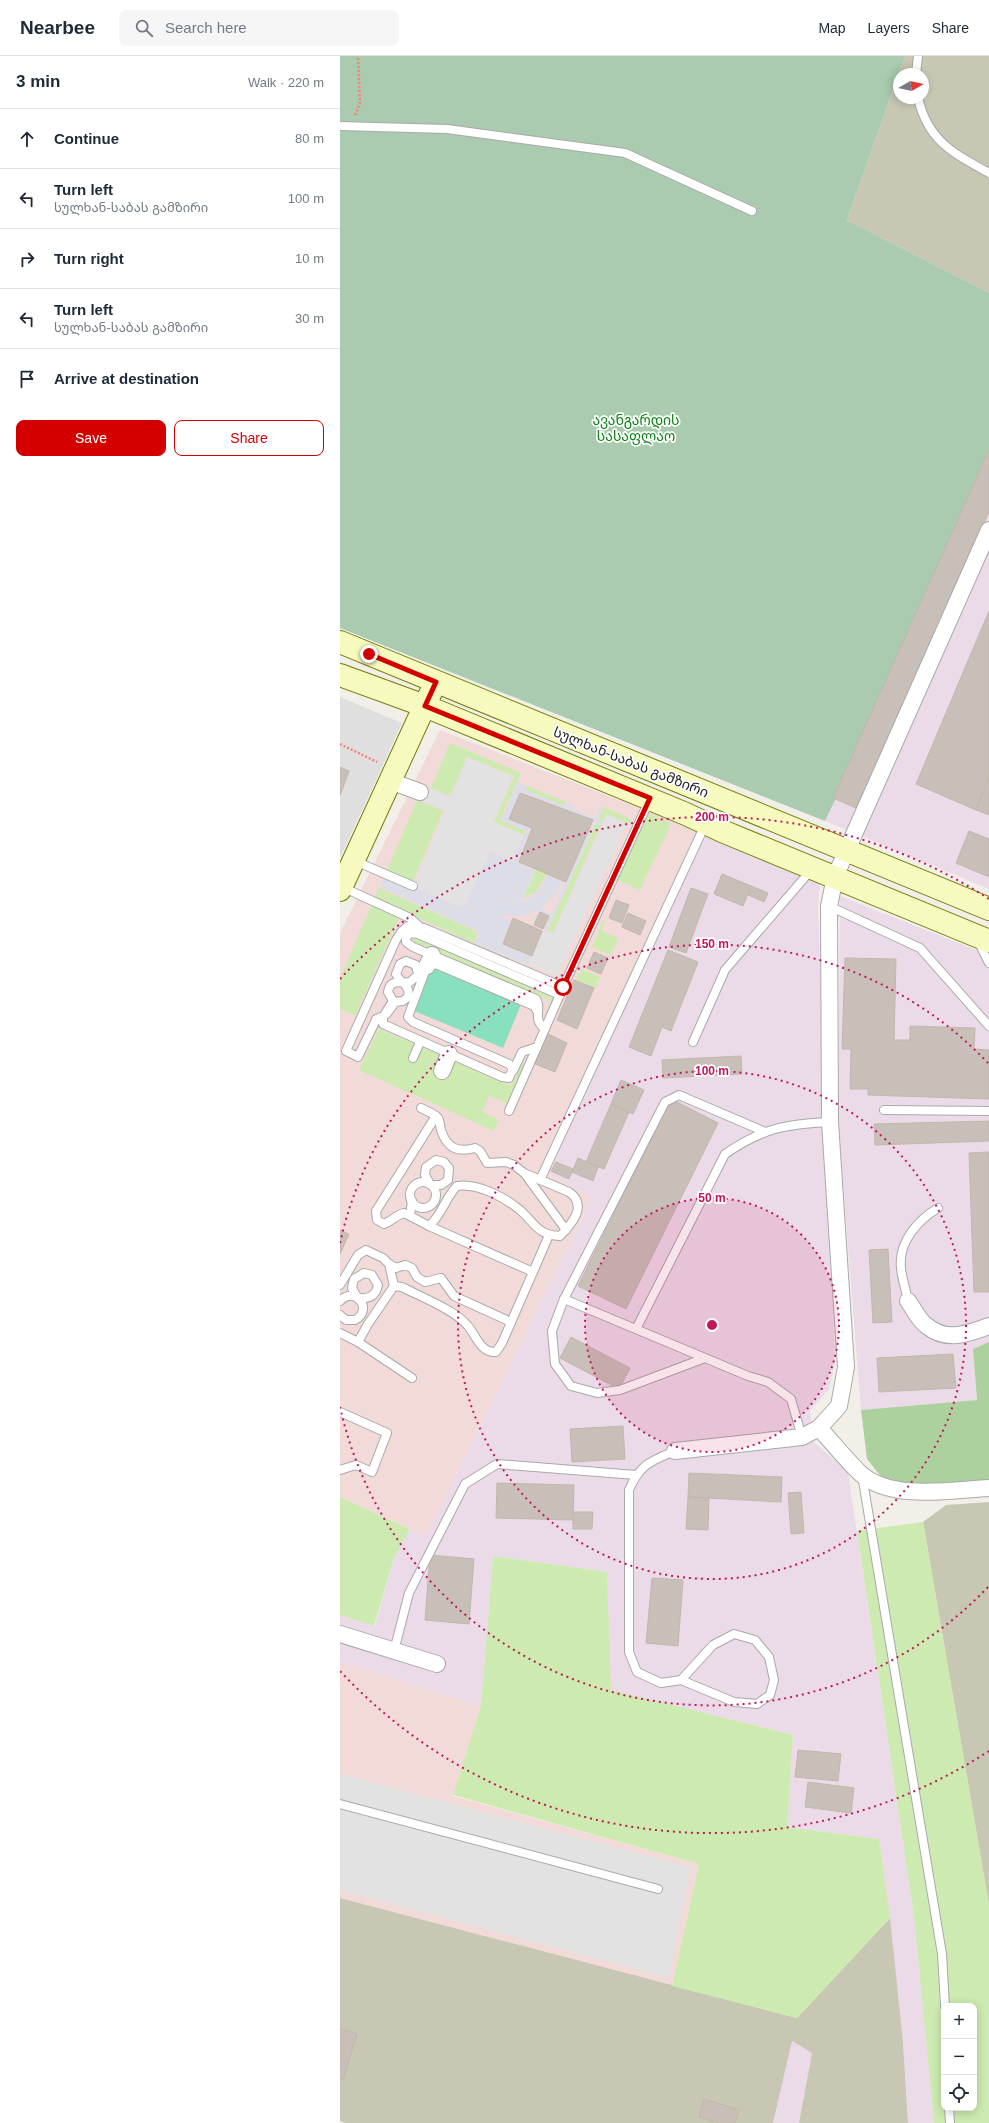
<!DOCTYPE html>
<html lang="en">
<head>
<meta charset="utf-8">
<style>
  body { margin:0; font-family:Helvetica,"Noto Sans Georgian",sans-serif; background:#f6f6f7; color:#1f2937 }
  .controls { position:absolute; right:12px; bottom:12px; display:grid; overflow:hidden; border-radius:8px; box-shadow:0 2px 10px #0003 }
  .controls button { width:36px; height:36px; display:grid; place-items:center; padding:0; border:0; border-bottom:1px solid #e0e1e3; background:#fff; color:#1f2937; font:20px sans-serif }
  .compass { position:absolute; left:553px; top:12px; width:36px; height:36px; border-radius:50%; background:#fff; box-shadow:0 2px 10px #0003; rotate:81deg }
  .stop { position:absolute; width:12px; height:12px; margin:-9px; border:3px solid #d40000; border-radius:50%; background:#fff }
  .stop.end { background:#d40000; border-color:#fff; box-shadow:0 1px 4px #0008 }
  .list { margin:0; padding:0; list-style:none }
  h2 { display:flex; justify-content:space-between; align-items:center; height:52px; margin:0; padding:0 16px; font-size:17px }
  h2 small { font-size:13px; font-weight:400; color:#747a83 }
  .list li { display:grid; grid-template-columns:26px 1fr auto; gap:12px; align-items:center; box-sizing:border-box; height:60px; padding:0 16px; border-top:1px solid #e0e1e3 }
  .list b { display:block; font-size:15px; white-space:nowrap }
  .list p { margin:0; font-size:13px; white-space:nowrap; color:#747a83 }
  .list em { font-size:13px; font-style:normal; color:#747a83 }
  .actions { display:flex; gap:8px; padding:12px 16px }
  .actions a { flex:1; padding:9px 0; border:1px solid #d40000; border-radius:8px; text-align:center; font-size:14px; color:#d40000 }
  .actions .main { background:#d40000; color:#fff }
  .icon { flex:none; width:22px; height:22px; fill:none; stroke:currentColor; stroke-width:2; stroke-linecap:round; stroke-linejoin:round }
  .map { position:relative; flex:none; width:649px; height:2067px; overflow:hidden }
  header { display:flex; align-items:center; gap:24px; box-sizing:border-box; height:56px; padding:0 20px; background:#fff; border-bottom:1px solid #e0e1e3 }
  header strong { font-size:19px }
  nav { display:flex; gap:22px; margin-inline-start:auto; font-size:14px }
  .search { width:280px; height:36px; background:#f6f6f7; display:flex; align-items:center; gap:10px; box-sizing:border-box; padding:0 14px; border-radius:8px; color:#747a83; font-size:15px }
  main { display:flex }
  aside { flex:1; background:#fff }
  .map>svg:first-child { display:block }
  .residential { fill:#e0dfdf }
  .commercial { fill:#f2dad9 }
  .industrial { fill:#ebdbe8 }
  .construction { fill:#c7c7b4; fill-rule:evenodd }
  .grass { fill:#cdebb0; fill-rule:evenodd }
  .forest { fill:#add19e }
  .cemetery { fill:#aacbaf }
  .pitch { fill:#88e0be }
  .parking { fill:#e2e2e2 }
  .plaza { fill:#dddde8; fill-rule:evenodd }
  .building { fill:#c7bfb8; stroke:#c4b6ab }
  .lines { fill:none; stroke-linecap:round; stroke-linejoin:round }
  .lane-casing { stroke:#a9a9a9; stroke-width:10 }
  .street-casing { stroke:#a9a9a9; stroke-width:18 }
  .secondary-casing { stroke:#707d05; stroke-width:24 }
  .path { stroke:#fa8072; stroke-width:2.5; stroke-dasharray:2 2; stroke-linecap:butt }
  .lane { stroke:#fff; stroke-width:8 }
  .street { stroke:#fff; stroke-width:16 }
  .secondary { stroke:#f7fabf; stroke-width:22 }
  .route { stroke:#d40000; stroke-width:5 }
  .ring { fill:none; stroke:#c2185b; stroke-width:2; stroke-dasharray:2 4 }
  .labels { text-anchor:middle; dominant-baseline:central; stroke-width:3.5; stroke-linejoin:round; paint-order:stroke }
  .park-label { font-size:14px; fill:#0c8416; stroke:#fff }
  .street-label { font-size:14px; fill:#222; stroke:#fff }
  .centre { fill:#c2185b; stroke:#fff; stroke-width:2 }
  .ring-label { font-size:12px; text-anchor:middle; font-weight:bold; fill:#c2185b; stroke:#fff; stroke-width:3.5; stroke-linejoin:round; paint-order:stroke }
</style>
</head>
<body>
<header>
<strong>Nearbee</strong>
<div class="search"><svg class="icon" aria-label="search" viewBox="0 0 24 24"><circle cx="10" cy="10" r="6"/><path d="M15 15l6 6"/></svg>Search here</div>
<nav><a>Map</a><a>Layers</a><a>Share</a></nav>
</header>
<main>
<aside>
<h2>3 min<small>Walk · 220 m</small></h2>
<ul class="list">
<li><svg class="icon" aria-label="ahead" viewBox="0 0 24 24"><path d="M12 20V5M6 11l6-6 6 6"/></svg><div><b>Continue</b></div><em>80 m</em></li>
<li><svg class="icon" aria-label="left" viewBox="0 0 24 24"><path d="M17 20v-9H6M10 6l-5 5 5 5"/></svg><div><b>Turn left</b><p>სულხან-საბას გამზირი</p></div><em>100 m</em></li>
<li><svg class="icon" aria-label="right" viewBox="0 0 24 24"><path d="M7 20v-9h11M14 6l5 5-5 5"/></svg><div><b>Turn right</b></div><em>10 m</em></li>
<li><svg class="icon" aria-label="left" viewBox="0 0 24 24"><path d="M17 20v-9H6M10 6l-5 5 5 5"/></svg><div><b>Turn left</b><p>სულხან-საბას გამზირი</p></div><em>30 m</em></li>
<li><svg class="icon" aria-label="arrive" viewBox="0 0 24 24"><path d="M6 21V4h12l-3 4 3 4H6"/></svg><div><b>Arrive at destination</b></div></li>
</ul>
<div class="actions"><a class="main">Save</a><a>Share</a></div>
</aside>
<div class="map">
<svg width="649" height="2067" viewBox="0 0 649 2067">
  <rect width="100%" height="100%" fill="#f2efe9"/>
  <!-- residential -->
  <path class="residential" d="M0 641 62 667 0 802Z"/>
  <!-- commercial -->
  <g class="commercial">
    <path d="M100 674 366 778 209 1118 252 1142 86 1480 0 1441V877Z"/>
    <path d="M0 1606 141 1650 113 1740 359 1808 332 1930 0 1842Z"/>
  </g>
  <!-- industrial -->
  <g class="industrial">
    <path d="M649 424V833L485 765Z"/>
    <path d="M366 778 480 827 478 851 495 1307 489 1333 470 1355 474 1386 508 1416 574 1861 594 2067H568L563 1986 539 1783 447 1771 453 1679 270 1634 267 1516 153 1500 141 1650 0 1606V1559L35 1570 54 1502 70 1473 86 1480 252 1142 209 1118Z"/>
    <path d="M500 840 649 899V1286L633 1293 637 1344 521 1354 498 1063Z"/>
    <path d="M452 1985 472 1997 459 2067H433Z"/>
  </g>
  <!-- construction -->
  <g class="construction">
    <path d="M565 0H649V237L507 164ZM559 18H583V42H559Z"/>
    <path d="M649 1446V1849L583 1466 606 1449Z"/>
    <path d="M0 1842 457 1962 550 1862 563 1986 568 2067H459L472 1997 452 1985 433 2067H5L0 2065Z"/>
  </g>
  <!-- grass -->
  <g class="grass">
    <path d="M110 687 181 717 160 764 185 775 184 779 154 766 174 720 127 701 110 740 91 732Z"/>
    <path d="M187 730 226 746 225 750 185 734Z"/>
    <path d="M77 744 103 755 71 830 45 819Z"/>
    <path d="M264 751 291 763 289 768 266 758 263 765 258 763Z"/>
    <path d="M308 757 331 768 300 834 277 824Z"/>
    <path d="M256 767 261 769 213 877 208 874Z"/>
    <path d="M196 814 207 818 196 836 183 842Z"/>
    <path d="M39 832 138 876 134 887 62 855 15 960 0 953V922Z"/>
    <path d="M263 864 265 865 262 875 278 882 271 899 252 891Z"/>
    <path d="M76 882 216 943 209 962 205 961 211 945 74 886Z"/>
    <path d="M241 913 260 921 255 932 236 924Z"/>
    <path d="M39 973 171 1030 183 1006 186 1008 167 1047 149 1040 142 1056 159 1064 154 1075 19 1014Z"/>
    <path d="M0 1441 70 1473 54 1502 34 1570 0 1559Z"/>
    <path d="M583 1466 649 1849V2067H594L574 1861 517 1475ZM604 1950H634V2052H604Z"/>
    <path d="M153 1500 267 1516 271 1634 453 1679 447 1771 539 1783 550 1862 457 1962 332 1930 359 1808 113 1739 141 1650Z"/>
  </g>
  <!-- forest -->
  <path class="forest" d="M649 1286V1426L581 1430 550 1428 539 1418 527 1403 521 1354 637 1344 633 1293Z"/>
  <!-- cemetery -->
  <path class="cemetery" d="M0 0H565L507 164 649 237V424L485 765 0 572Z"/>
  <!-- pitch -->
  <path class="pitch" d="M92 908 182 946 163 992 72 954Z"/>
  <!-- parking -->
  <g class="parking">
    <path d="M127 701 173 721 153 766 183 779 173 803 150 794 123 852 73 830 105 755 77 743 83 729 111 741Z"/>
    <path d="M267 759 286 768 217 921 189 908 203 874 213 878Z"/>
    <path d="M0 1718 350 1811 329 1922 0 1834Z"/>
  </g>
  <!-- plaza -->
  <path class="plaza" d="M178 726 186 730 185 734 225 750 226 746 234 749 233 753 255 762 261 749 263 751 258 763 263 765 261 769 256 767 207 875 204 873 210 860 200 856 193 869H192L199 854 183 860H159L171 865 162 888 191 900 188 909 135 887 140 876 40 831 44 820 124 852 150 795 173 805 186 775 161 764ZM181 737 254 764 211 858 201 853 215 839 223 825 208 818 199 834 190 842 184 845 173 846 159 843 173 845 182 844 195 814 178 807 192 772 169 762Z"/>
  <!-- building -->
  <g class="building">
    <path d="M649 394V456L516 752 493 742Z"/>
    <path d="M649 555V722L636 754 576 728Z"/>
    <path d="M0 711 9 715 0 740Z"/>
    <path d="M649 722V759L636 754Z"/>
    <path d="M180 737 253 764 226 826 179 806 192 772 169 763Z"/>
    <path d="M629 775 649 783V821L616 807Z"/>
    <path d="M382 818 411 830 403 850 374 838Z"/>
    <path d="M411 830 428 837 424 846 408 839Z"/>
    <path d="M351 832 368 838 346 897 329 891Z"/>
    <path d="M276 844 289 849 282 867 269 862Z"/>
    <path d="M200 856 209 860 203 873 194 869Z"/>
    <path d="M288 857 306 865 300 879 282 871Z"/>
    <path d="M173 862 202 875 192 900 163 888Z"/>
    <path d="M328 894 358 906 331 975 322 971 311 1000 289 991Z"/>
    <path d="M254 896 268 902 261 918 247 912Z"/>
    <path d="M505 902 556 903 554 984H570V970L635 972 634 993 649 994V1043L528 1039V1033H510L511 993H502Z"/>
    <path d="M234 924 254 932 237 973 217 964Z"/>
    <path d="M206 977 227 987 215 1016 193 1007Z"/>
    <path d="M401 1000 402 1018 323 1022 322 1004Z"/>
    <path d="M281 1024 304 1034 293 1058 271 1048Z"/>
    <path d="M331 1043 378 1067 286 1253 238 1230Z"/>
    <path d="M271 1048 289 1056 264 1113 246 1106Z"/>
    <path d="M649 1065V1085L535 1089 534 1068Z"/>
    <path d="M649 1096V1236H634L629 1097Z"/>
    <path d="M238 1102 258 1111 253 1125 232 1116Z"/>
    <path d="M216 1106 233 1113 229 1123 211 1115Z"/>
    <path d="M0 1174 9 1178 0 1198Z"/>
    <path d="M548 1193 552 1266 533 1267 529 1194Z"/>
    <path d="M231 1281 290 1312 279 1333 220 1302Z"/>
    <path d="M613 1298 616 1332 539 1336 537 1302Z"/>
    <path d="M283 1370 285 1403 232 1406 230 1373Z"/>
    <path d="M349 1417 442 1421 441 1446 348 1441Z"/>
    <path d="M157 1427 234 1429 233 1464 156 1462Z"/>
    <path d="M461 1436 464 1477 451 1478 448 1437Z"/>
    <path d="M348 1441 369 1442 368 1474 346 1473Z"/>
    <path d="M233 1456H253L252 1473H233Z"/>
    <path d="M90 1499 134 1503 129 1568 85 1564Z"/>
    <path d="M312 1522 343 1524 338 1590 306 1587Z"/>
    <path d="M458 1694 501 1698 498 1725 455 1721Z"/>
    <path d="M468 1726 514 1732 511 1757 465 1751Z"/>
    <path d="M0 1973 17 1978 3 2024 0 2023Z"/>
    <path d="M364 2043 399 2054 395 2067H380L359 2061Z"/>
  </g>
  <g class="lines">
    <defs>
      <g id="lane">
        <path d="M576 18 578 0"/>
        <path d="M578 42C588 85 613 97 649 117"/>
        <path d="M0 70 107 73 285 97 412 155"/>
        <path d="M15 805 73 830"/>
        <path d="M2 831 70 862 79 870"/>
        <path d="M489 850 580 892 649 970"/>
        <path d="M638 885 649 907"/>
        <path d="M197 955 194 950 98 909 90 907 87 910 68 961 73 966 169 1008 173 1012 169 1022 162 1021 43 968V961L53 945 48 936C50 922 61 928 70 926L78 919 76 909 66 905 60 908 56 918C60 927 71 929 68 941L63 945 55 946C49 955 47 960 36 963V964L18 1001 6 995 56 884 61 876 68 870 84 872 223 931"/>
        <path d="M205 973C191 962 203 953 196 943L73 891 66 886V882L70 877 78 878 220 939"/>
        <path d="M353 986 385 914 472 813"/>
        <path d="M73 1002 80 986"/>
        <path d="M173 1015 182 996 197 991"/>
        <path d="M544 1054 649 1055"/>
        <path d="M169 1055 225 927 310 743"/>
        <path d="M185 1118 226 1174"/>
        <path d="M200 1124 365 769"/>
        <circle cx="83" cy="1139" r="13"/>
        <path d="M90 1128 85 1119 86 1111 96 1104 104 1106 109 1112 108 1124 101 1129H92"/>
        <path d="M72 1145 70 1160 89 1170C102 1159 105 1142 117 1130 138 1127 164 1141 180 1154 195 1167 197 1179 220 1180 232 1168 248 1149 229 1136L184 1117 174 1109 166 1106 147 1107 140 1095 135 1092C117 1097 107 1092 101 1074 100 1070 100 1065 98 1062 94 1057 86 1055 81 1052"/>
        <path d="M70 1160 64 1157C56 1159 52 1165 44 1168L37 1164 36 1155 96 1060"/>
        <path d="M89 1170 193 1216 209 1179"/>
        <path d="M49 1208 54 1230"/>
        <path d="M0 1229 18 1199 26 1194 43 1202 49 1208 56 1212 65 1209 72 1212 77 1221 85 1226 101 1222 114 1240 171 1266"/>
        <path d="M17 1241 12 1232 14 1223 24 1217 32 1219 38 1229C36 1239 30 1243 20 1242"/>
        <path d="M224 1243 408 1320 428 1326 451 1343 462 1381"/>
        <path d="M0 1245C15 1229 34 1254 15 1264H6L0 1259"/>
        <path d="M568 1245C566 1234 562 1223 561 1212 558 1186 578 1164 598 1152"/>
        <path d="M296 1273 385 1098C423 1072 446 1068 490 1066"/>
        <path d="M0 1277 18 1286 72 1322"/>
        <path d="M18 1286 28 1268 54 1230 62 1231C81 1241 115 1254 128 1270 136 1279 140 1297 156 1296L162 1287 193 1216"/>
        <path d="M365 1302 280 1334 257 1337 231 1330 215 1308 212 1275 224 1243 325 1046 339 1039 423 1075"/>
        <path d="M0 1356 47 1377 32 1416 16 1409 0 1414"/>
        <path d="M335 1395C311 1405 300 1408 289 1434V1596L297 1616 321 1627 341 1624 373 1589 394 1578 415 1584 429 1601 434 1624 430 1639 417 1648 394 1646 341 1624"/>
        <path d="M522 1419 602 1898 605 1950"/>
        <path d="M54 1595 69 1537 125 1428 157 1408 296 1419"/>
        <path d="M0 1748 318 1833"/>
        <path d="M609 2052 610 2067"/>
      </g>
      <g id="street">
        <path d="M50 725 80 736"/>
        <path d="M87 910 92 899"/>
        <path d="M102 1015 109 998"/>
        <path d="M568 1245C574 1253 579 1265 587 1270 606 1286 628 1278 649 1270"/>
        <path d="M479 1372C493 1387 506 1404 521 1418 552 1445 611 1434 649 1432"/>
        <path d="M335 1395 462 1381 479 1372 499 1350 506 1311 490 1066 489 850 495 821 649 474"/>
        <path d="M0 1578 97 1608"/>
      </g>
      <g id="secondary">
        <path d="M0 586 649 853"/>
        <path d="M0 619 85 650 346 758 382 775 649 885"/>
        <path d="M0 834 91 636"/>
      </g>
    </defs>
    <!-- lane casing -->
    <use href="#lane" class="lane-casing"/>
    <!-- street casing -->
    <use href="#street" class="street-casing"/>
    <!-- secondary casing -->
    <use href="#secondary" class="secondary-casing"/>
    <!-- path -->
    <g class="path">
      <path d="M15 59 20 48 18 0"/>
      <path d="M0 688 37 706"/>
    </g>
    <!-- lane -->
    <use href="#lane" class="lane"/>
    <!-- street -->
    <use href="#street" class="street"/>
    <!-- secondary -->
    <use href="#secondary" class="secondary"/>
  </g>
  <g class="lines">
    <!-- route -->
    <path class="route" d="M29 598 96 626 85 650 310 742 223 931"/>
  </g>
  <!-- distance rings -->
  <circle cx="372" cy="1269" r="127" fill="#c2185b" fill-opacity=".12"/>
  <g class="ring">
    <circle cx="372" cy="1269" r="127"/>
    <circle cx="372" cy="1269" r="254"/>
    <path d="M648 1531A381 381 0 0 1 0 1351M0 1187A381 381 0 0 1 648 1007"/>
    <path d="M649 1695A508 508 0 0 1 0 1615M0 923A508 508 0 0 1 649 843"/>
  </g>
  <g class="labels">
    <!-- park labels -->
    <g class="park-label">
      <text x="296" y="364">ავანგარდის<tspan x="296" dy="16">სასაფლაო</tspan></text>
    </g>
    <!-- street labels -->
    <g class="street-label">
      <text transform="translate(291 706) rotate(22)">სულხან-საბას გამზირი</text>
    </g>
  </g>
  <circle cx="372" cy="1269" r="6" class="centre"/>
  <g class="ring-label">
    <text x="372" y="765">200 m</text>
    <text x="372" y="892">150 m</text>
    <text x="372" y="1019">100 m</text>
    <text x="372" y="1146">50 m</text>
  </g>
</svg>
<div class="controls">
<button>+</button>
<button>−</button>
<button><svg class="icon" aria-label="locate" viewBox="0 0 24 24"><circle cx="12" cy="12" r="6"/><path d="M12 2v4M12 18v4M2 12h4M18 12h4"/></svg></button>
</div>
<svg class="compass" viewBox="-18 -18 36 36"><path d="M0-13l5 13h-10z" fill="#e53935"/><path d="M0 13l5-13h-10z" fill="#747a83"/></svg>
<div class="stop" style="left:223px;top:931px"></div>
<div class="stop end" style="left:29px;top:598px"></div>
</div>
</main>
</body>
</html>
